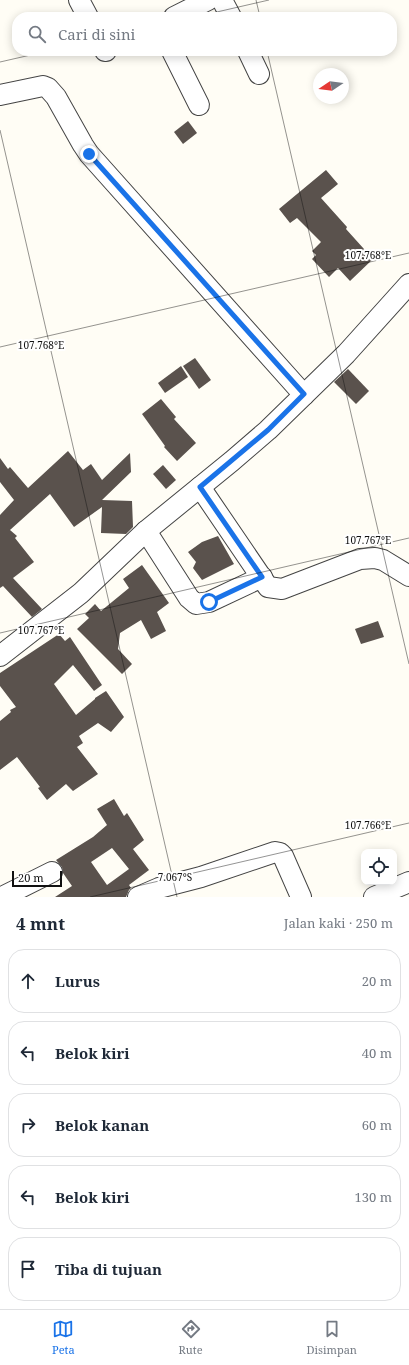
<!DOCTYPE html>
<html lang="id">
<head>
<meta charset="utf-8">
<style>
  body { margin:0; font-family:"Noto Serif",serif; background:#f6f6f7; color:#1f2937 }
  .controls { position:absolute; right:12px; bottom:12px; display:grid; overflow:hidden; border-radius:8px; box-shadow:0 2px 10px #0003 }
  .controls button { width:36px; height:36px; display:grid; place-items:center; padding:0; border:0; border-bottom:1px solid #e0e1e3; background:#fff; color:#1f2937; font:20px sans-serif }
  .compass { position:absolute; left:313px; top:68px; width:36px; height:36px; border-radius:50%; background:#fff; box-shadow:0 2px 10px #0003; rotate:257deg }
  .scale { position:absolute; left:12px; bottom:10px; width:50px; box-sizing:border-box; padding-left:4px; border:2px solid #111; border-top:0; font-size:11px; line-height:14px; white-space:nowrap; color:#111; -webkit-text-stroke:3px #fff; paint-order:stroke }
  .stop { position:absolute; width:12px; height:12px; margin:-9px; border:3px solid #1a73e8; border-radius:50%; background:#fff }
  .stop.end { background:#1a73e8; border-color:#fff; box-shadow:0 1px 4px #0008 }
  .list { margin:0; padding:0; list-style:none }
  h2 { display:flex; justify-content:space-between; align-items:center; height:52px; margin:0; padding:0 16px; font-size:17px }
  h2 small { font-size:13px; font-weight:400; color:#747a83 }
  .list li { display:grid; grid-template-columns:26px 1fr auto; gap:12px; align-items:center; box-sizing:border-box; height:64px; margin:0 8px 8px; padding:0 8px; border:1px solid #e0e1e3; border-radius:16px }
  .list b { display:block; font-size:15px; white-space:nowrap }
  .list em { font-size:13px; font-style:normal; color:#747a83 }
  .icon { flex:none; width:22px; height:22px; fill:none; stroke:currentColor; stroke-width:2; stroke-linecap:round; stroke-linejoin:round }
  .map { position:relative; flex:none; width:409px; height:897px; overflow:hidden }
  .search { position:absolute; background:#fff; box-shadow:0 2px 10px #0003; left:12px; right:12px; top:12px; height:44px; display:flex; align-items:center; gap:10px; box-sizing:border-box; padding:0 14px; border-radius:16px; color:#747a83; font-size:15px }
  .sheet { height:412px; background:#fff }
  nav { display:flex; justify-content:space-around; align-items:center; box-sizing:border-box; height:56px; border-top:1px solid #e0e1e3; background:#fff; font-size:11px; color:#747a83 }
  nav a { display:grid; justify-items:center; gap:2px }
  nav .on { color:#1a73e8 }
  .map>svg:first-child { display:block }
  .building { fill:#5a524d; fill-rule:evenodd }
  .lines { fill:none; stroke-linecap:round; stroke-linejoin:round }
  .minor-casing { stroke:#444; stroke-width:22 }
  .minor { stroke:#fff; stroke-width:20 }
  .route { stroke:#1a73e8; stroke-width:5 }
  .ticks { fill:none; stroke:#111; stroke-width:1; stroke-opacity:0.45 }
  .ticks-label { font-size:10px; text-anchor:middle; fill:#111; stroke:#fff; stroke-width:4; stroke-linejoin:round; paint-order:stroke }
</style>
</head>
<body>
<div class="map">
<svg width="409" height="897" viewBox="0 0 409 897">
  <rect width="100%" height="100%" fill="#fffdf5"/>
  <!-- building -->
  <g class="building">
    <path d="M188 121 197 133 183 144 174 132Z"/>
    <path d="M326 170 338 184 321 198 347 227 346 229 373 259 350 281 338 268 329 277 312 259 316 255 312 251 321 242 297 218 290 223 279 209Z"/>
    <path d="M195 358 211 380 199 389 183 366Z"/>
    <path d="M181 366 188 377 165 393 158 383Z"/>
    <path d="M348 369 369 391 356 404 334 382Z"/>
    <path d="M161 399 176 417 174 419 196 443 177 461 164 447 165 446 142 414Z"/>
    <path d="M68 451 83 470 91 464 102 480 130 453 131 472 102 500 132 501 133 527 126 534 101 533 102 507 74 527 50 494 10 530 17 536 15 538 34 562 13 578 42 609 32 617 3 586 0 588V515L14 500 0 482V458L8 469 10 467 28 488Z"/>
    <path d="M163 465 176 480 166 489 153 474Z"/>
    <path d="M218 536 234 564 202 580 193 568 196 562 188 552 202 542Z"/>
    <path d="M142 565 169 603 157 612 166 631 151 639 141 620 120 633 118 649 132 664 122 674 77 629 89 618 85 614 95 604 101 611 129 588 123 579Z"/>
    <path d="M378 621 384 637 361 644 355 629Z"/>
    <path d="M59 634 65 641 70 637 102 685 94 691 73 665 54 684 76 715 95 699V698L106 691 124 717 111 732 98 723 79 736 83 743 77 747 98 774 73 791 66 784 47 800 38 788 40 787 17 757 0 770V721L11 712 10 710 16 707 0 686V673Z"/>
    <path d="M114 799 124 816 127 813 144 840 133 849 149 870 129 885 131 888 129 890 126 897H55L72 886 63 873 62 867 56 860 93 837 107 825 97 809ZM112 848 129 869 107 885 91 862Z"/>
  </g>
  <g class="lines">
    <defs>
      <g id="minor">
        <path d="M79 0 88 17"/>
        <path d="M222 0 231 17"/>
        <path d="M174 17 208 0"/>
        <path d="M105 51H106"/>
        <path d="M172 51 199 105"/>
        <path d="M248 51 259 74"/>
        <path d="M0 95 43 86 48 88 56 97 83 145 89 154 304 395"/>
        <path d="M200 487 268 587 282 589 360 559 375 558 383 560 409 576"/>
        <path d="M146 531 189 598 196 604 209 602 262 577"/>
        <path d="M0 656 81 593 146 531 232 461 268 430 346 354 409 284"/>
        <path d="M2 897 52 872"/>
        <path d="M138 897 159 888 201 877 275 852 280 853 283 856 301 897"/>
        <path d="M374 897 409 882"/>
      </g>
    </defs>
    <!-- minor casing -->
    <use href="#minor" class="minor-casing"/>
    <!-- minor -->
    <use href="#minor" class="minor"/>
  </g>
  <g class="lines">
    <!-- route -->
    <path class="route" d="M89 154 304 394 268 430 200 487 262 577 209 602"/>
  </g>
  <!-- ticks -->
  <path class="ticks" d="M256 0 260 17M195 17 269 0M267 51 409 664M0 62 48 51M0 130 177 897M0 347 409 253M0 633 409 538M90 897 409 823"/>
  <g class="ticks-label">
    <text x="368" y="259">107.768°E</text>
    <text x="41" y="349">107.768°E</text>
    <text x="368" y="544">107.767°E</text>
    <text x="41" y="634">107.767°E</text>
    <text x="368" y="829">107.766°E</text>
    <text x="175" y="881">7.067°S</text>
  </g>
</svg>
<div class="controls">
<button><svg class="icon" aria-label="locate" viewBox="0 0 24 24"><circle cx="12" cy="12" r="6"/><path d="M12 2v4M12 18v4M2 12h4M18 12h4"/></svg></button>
</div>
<svg class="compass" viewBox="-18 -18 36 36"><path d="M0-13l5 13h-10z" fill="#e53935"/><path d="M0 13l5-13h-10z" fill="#747a83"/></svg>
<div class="scale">20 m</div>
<div class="stop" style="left:209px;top:602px"></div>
<div class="stop end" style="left:89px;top:154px"></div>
<div class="search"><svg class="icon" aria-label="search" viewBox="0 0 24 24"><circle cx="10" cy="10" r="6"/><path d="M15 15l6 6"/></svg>Cari di sini</div>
</div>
<section class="sheet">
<h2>4 mnt<small>Jalan kaki · 250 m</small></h2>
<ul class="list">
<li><svg class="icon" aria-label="ahead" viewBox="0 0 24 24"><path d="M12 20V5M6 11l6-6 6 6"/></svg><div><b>Lurus</b></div><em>20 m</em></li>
<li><svg class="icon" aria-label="left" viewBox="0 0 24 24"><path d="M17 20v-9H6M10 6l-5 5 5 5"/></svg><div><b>Belok kiri</b></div><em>40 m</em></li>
<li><svg class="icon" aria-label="right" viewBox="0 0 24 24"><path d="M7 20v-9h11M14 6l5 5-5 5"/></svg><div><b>Belok kanan</b></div><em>60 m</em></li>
<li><svg class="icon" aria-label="left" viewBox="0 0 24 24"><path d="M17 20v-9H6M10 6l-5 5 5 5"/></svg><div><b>Belok kiri</b></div><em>130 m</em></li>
<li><svg class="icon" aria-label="arrive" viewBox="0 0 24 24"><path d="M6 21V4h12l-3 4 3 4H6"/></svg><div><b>Tiba di tujuan</b></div></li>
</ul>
</section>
<nav>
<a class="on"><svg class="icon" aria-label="map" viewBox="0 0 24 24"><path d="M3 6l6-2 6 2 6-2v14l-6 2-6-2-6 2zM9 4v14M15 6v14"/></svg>Peta</a>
<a><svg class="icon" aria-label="directions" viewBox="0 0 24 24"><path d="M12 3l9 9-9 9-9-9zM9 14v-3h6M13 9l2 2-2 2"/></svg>Rute</a>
<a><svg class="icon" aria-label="saved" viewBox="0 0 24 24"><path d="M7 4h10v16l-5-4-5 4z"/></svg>Disimpan</a>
</nav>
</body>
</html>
